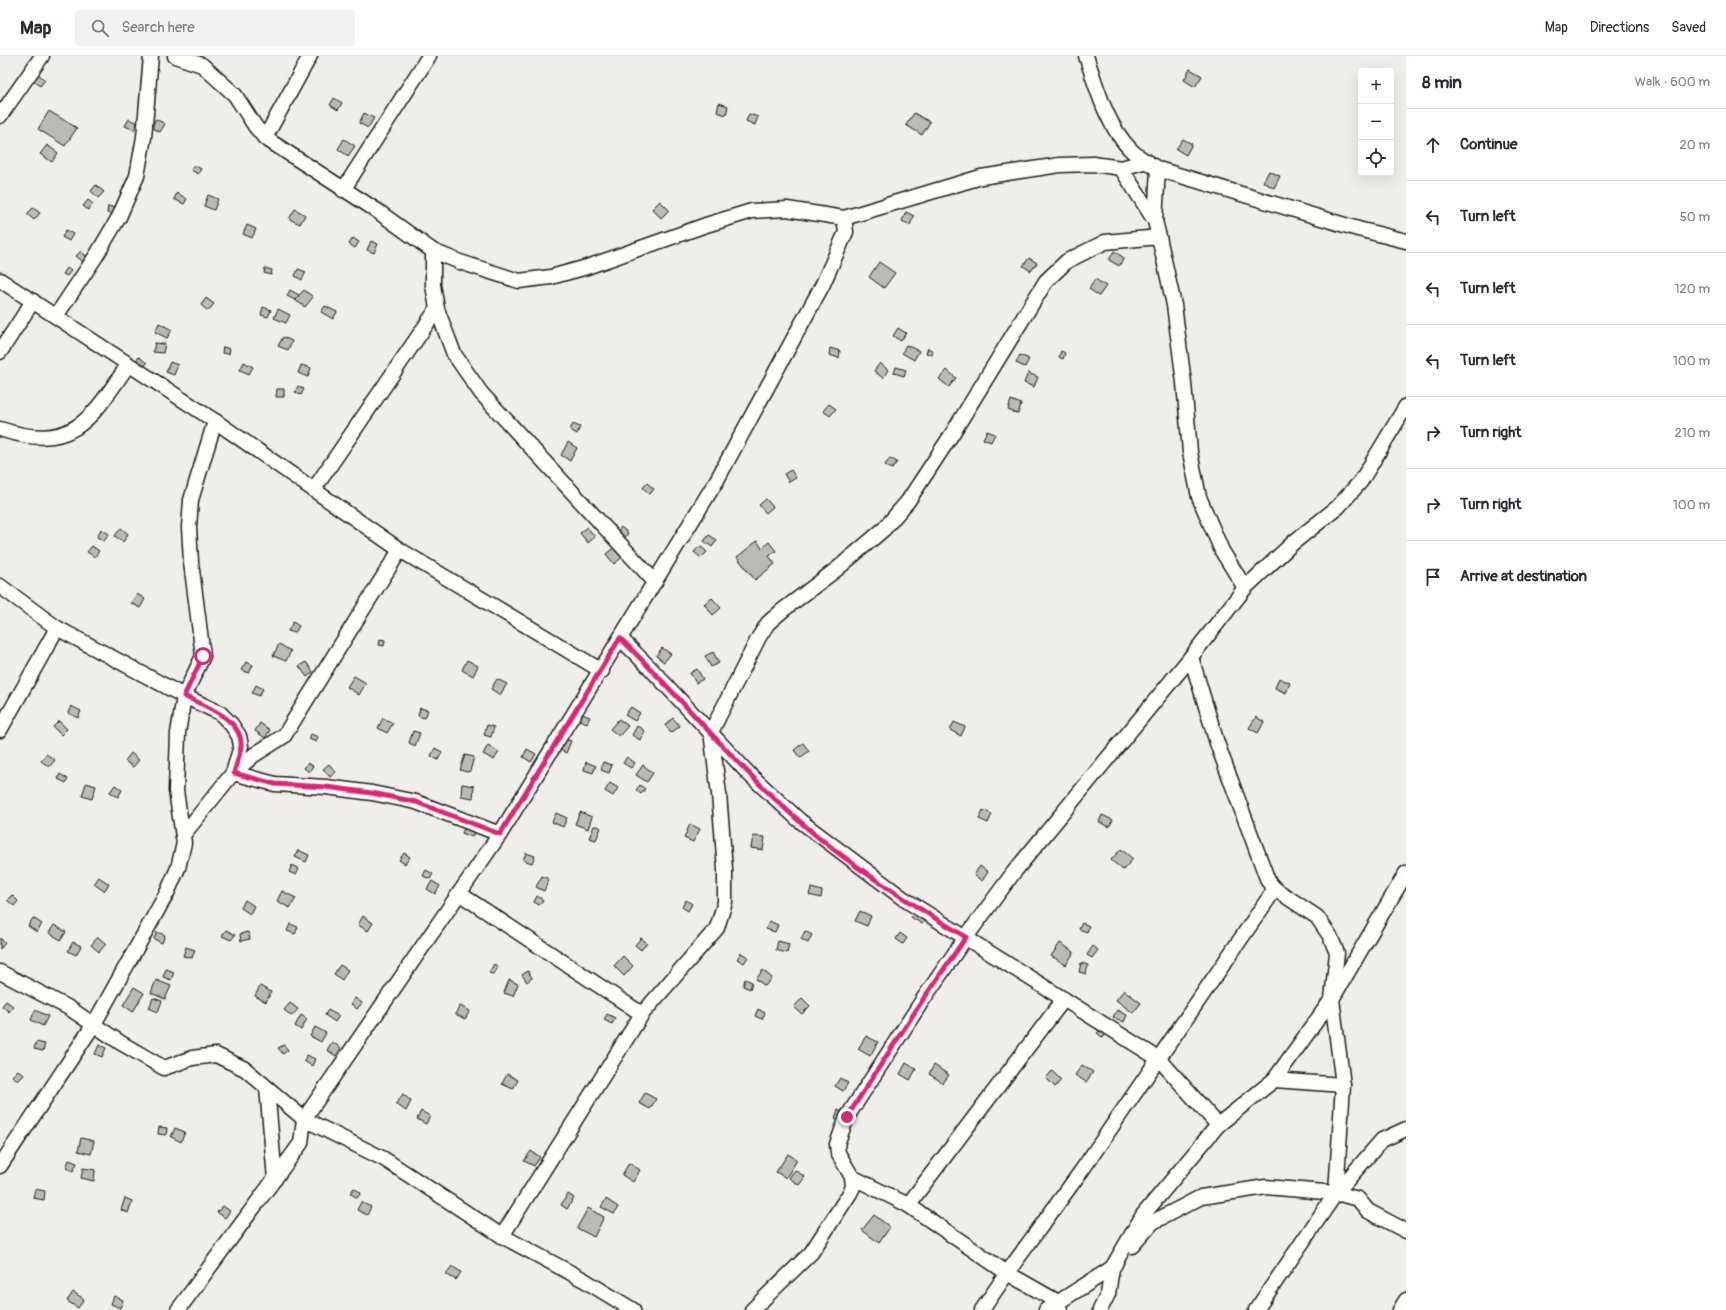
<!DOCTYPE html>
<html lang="en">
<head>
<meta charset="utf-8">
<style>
  body { margin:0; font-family:Pangolin,sans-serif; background:#f2f2f3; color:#2b2b33 }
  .controls { position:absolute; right:12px; top:12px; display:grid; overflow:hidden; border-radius:4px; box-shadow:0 4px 16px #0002 }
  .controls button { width:36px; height:36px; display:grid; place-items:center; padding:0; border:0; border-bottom:1px solid #e1e1e2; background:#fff; color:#2b2b33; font:20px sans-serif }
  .stop { position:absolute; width:12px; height:12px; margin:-9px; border:3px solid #db2777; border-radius:50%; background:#fff }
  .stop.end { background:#db2777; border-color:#fff; box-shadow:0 1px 4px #0008 }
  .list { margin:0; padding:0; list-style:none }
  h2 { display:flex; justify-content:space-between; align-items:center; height:52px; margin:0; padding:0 16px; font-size:17px }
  h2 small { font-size:13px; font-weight:400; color:#7c7c81 }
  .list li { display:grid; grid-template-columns:26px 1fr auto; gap:12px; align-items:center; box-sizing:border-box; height:72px; padding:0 16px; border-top:1px solid #e1e1e2 }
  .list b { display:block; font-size:15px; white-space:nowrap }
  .list em { font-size:13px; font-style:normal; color:#7c7c81 }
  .icon { flex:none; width:22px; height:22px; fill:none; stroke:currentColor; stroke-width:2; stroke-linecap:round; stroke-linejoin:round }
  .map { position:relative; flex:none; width:1406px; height:1254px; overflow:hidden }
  header { display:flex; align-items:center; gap:24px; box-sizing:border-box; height:56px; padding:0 20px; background:#fff; border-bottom:1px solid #e1e1e2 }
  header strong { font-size:19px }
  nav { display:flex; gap:22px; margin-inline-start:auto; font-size:14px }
  .search { width:280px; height:36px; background:#f2f2f3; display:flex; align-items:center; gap:10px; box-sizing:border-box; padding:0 14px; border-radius:4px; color:#7c7c81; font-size:15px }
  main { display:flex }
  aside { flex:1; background:#fff }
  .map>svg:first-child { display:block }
  .building { fill:#bbbab6; stroke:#1c1c1c }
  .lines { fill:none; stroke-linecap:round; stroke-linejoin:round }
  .minor-casing { stroke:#1c1c1c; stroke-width:17 }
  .minor { stroke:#fdfcf7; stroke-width:14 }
  .route { stroke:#db2777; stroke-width:5 }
</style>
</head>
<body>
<header>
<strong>Map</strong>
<div class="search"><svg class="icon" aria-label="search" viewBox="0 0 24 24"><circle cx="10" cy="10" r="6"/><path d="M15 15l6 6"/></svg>Search here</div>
<nav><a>Map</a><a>Directions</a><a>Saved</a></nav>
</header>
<main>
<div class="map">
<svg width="1406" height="1254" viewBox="0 0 1406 1254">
  <rect width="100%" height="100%" fill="#f0eeea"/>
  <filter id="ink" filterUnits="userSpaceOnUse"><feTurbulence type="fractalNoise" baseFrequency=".025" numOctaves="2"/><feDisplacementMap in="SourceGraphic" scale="8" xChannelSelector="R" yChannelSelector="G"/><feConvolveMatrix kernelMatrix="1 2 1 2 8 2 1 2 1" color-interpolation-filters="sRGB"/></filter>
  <g filter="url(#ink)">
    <!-- building -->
    <g class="building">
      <path d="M1190 13 1202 20 1195 31 1184 24Z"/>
      <path d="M38 18 45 24 40 30 33 24Z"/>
      <path d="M334 42 342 47 338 54 330 49Z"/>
      <path d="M719 47 728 50 726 59 717 56Z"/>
      <path d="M49 55 77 72 65 90 38 73Z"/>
      <path d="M364 57 374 62 368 72 359 67Z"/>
      <path d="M914 57 930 66 922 79 906 69Z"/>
      <path d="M749 58 758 61 755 69 746 65Z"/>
      <path d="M129 63 137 67 134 74 125 70Z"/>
      <path d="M156 63 165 68 160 76 151 71Z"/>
      <path d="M344 83 355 90 348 100 338 93Z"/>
      <path d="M1183 83 1192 88 1186 99 1176 93Z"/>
      <path d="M47 89 58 97 52 106 40 98Z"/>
      <path d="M194 109 201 113 198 118 191 114Z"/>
      <path d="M1269 115 1280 120 1274 132 1263 126Z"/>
      <path d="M96 129 104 136 98 142 91 135Z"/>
      <path d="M177 137 187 143 184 148 174 143Z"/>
      <path d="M208 139 218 143 214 154 204 150Z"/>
      <path d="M88 144 93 148 88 154 83 150Z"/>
      <path d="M660 145 669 154 661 162 652 153Z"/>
      <path d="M108 150 116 152 114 159 107 157Z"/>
      <path d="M33 152 40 157 34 164 27 158Z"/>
      <path d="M295 153 305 159 300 168 289 163Z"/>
      <path d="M906 156 914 160 910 169 902 165Z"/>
      <path d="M247 169 256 173 252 182 243 178Z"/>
      <path d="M66 174 73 178 69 185 62 181Z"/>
      <path d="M353 182 359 186 355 192 349 188Z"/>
      <path d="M371 185 378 188 374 197 367 194Z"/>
      <path d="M81 195 87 201 83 206 76 200Z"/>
      <path d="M1114 195 1124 202 1119 210 1109 204Z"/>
      <path d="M1029 202 1037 207 1031 215 1023 210Z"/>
      <path d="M879 206 895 217 884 232 869 221Z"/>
      <path d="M67 212 71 215 67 220 63 218Z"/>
      <path d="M265 212 272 214 271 219 264 217Z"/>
      <path d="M298 213 306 216 302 224 295 220Z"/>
      <path d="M1095 223 1106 230 1099 240 1089 233Z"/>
      <path d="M290 234 299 239 297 245 287 240Z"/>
      <path d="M304 234 313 241 305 251 295 244Z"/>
      <path d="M206 242 214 248 208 255 201 249Z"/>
      <path d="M325 250 337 256 333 263 321 256Z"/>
      <path d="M263 251 271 254 268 261 261 259Z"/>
      <path d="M278 253 290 259 286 267 274 262Z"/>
      <path d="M159 267 172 274 167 282 155 276Z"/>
      <path d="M898 272 906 277 901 285 893 280Z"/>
      <path d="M283 281 292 285 288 294 278 290Z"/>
      <path d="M155 287 165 288 163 297 153 296Z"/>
      <path d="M906 289 919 295 914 304 902 297Z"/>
      <path d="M223 291 230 293 229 298 222 297Z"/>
      <path d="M830 292 840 295 839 302 829 299Z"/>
      <path d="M928 292 933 295 932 299 926 297Z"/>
      <path d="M1061 295 1065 297 1063 303 1059 301Z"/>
      <path d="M1020 299 1029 303 1025 311 1016 307Z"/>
      <path d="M139 301 147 307 142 313 134 307Z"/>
      <path d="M170 306 178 309 174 319 166 316Z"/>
      <path d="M244 306 253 311 249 318 240 314Z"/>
      <path d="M880 307 888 314 883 322 874 315Z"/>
      <path d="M301 309 311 312 308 321 298 317Z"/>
      <path d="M896 311 906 314 904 320 894 317Z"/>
      <path d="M947 314 956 322 949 331 939 323Z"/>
      <path d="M1028 317 1038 321 1034 331 1024 327Z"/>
      <path d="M298 330 304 333 301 339 295 336Z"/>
      <path d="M277 333H284V341H276Z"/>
      <path d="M1011 344 1021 348 1018 358 1008 354Z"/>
      <path d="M829 348 836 353 830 360 823 355Z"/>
      <path d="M573 368 580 371 577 378 570 374Z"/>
      <path d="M987 375 995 378 991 386 983 383Z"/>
      <path d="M568 386 577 392 570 405 561 399Z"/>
      <path d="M890 402 897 406 892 413 885 409Z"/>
      <path d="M791 414 796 422 789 426 784 418Z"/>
      <path d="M647 427 654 433 650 438 643 432Z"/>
      <path d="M766 443 773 451 766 457 759 449Z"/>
      <path d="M587 471 595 481 588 487 580 477Z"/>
      <path d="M621 471 628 477 624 483 616 477Z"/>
      <path d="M121 472 128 478 123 486 115 480Z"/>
      <path d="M101 473 109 478 104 485 97 481Z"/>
      <path d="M709 479 717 484 712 491 704 485Z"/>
      <path d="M757 485 762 492 769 486 776 495 769 500 775 508 755 524 737 501Z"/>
      <path d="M617 489 625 499 614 508 606 498Z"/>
      <path d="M92 490 99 495 95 501 87 496Z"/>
      <path d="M700 490 707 496 701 502 694 496Z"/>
      <path d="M137 538 145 543 140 552 131 547Z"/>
      <path d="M712 542 721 552 713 559 704 548Z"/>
      <path d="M293 566 299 570 295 577 288 575Z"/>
      <path d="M380 583 385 584 384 590 379 589Z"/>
      <path d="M279 588 291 595 286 605 273 600Z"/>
      <path d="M662 592 671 598 664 606 656 600Z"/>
      <path d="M713 596 719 607 711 611 705 600Z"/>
      <path d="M467 604 478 610 473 620 462 614Z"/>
      <path d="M246 606 253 609 249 617 241 614Z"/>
      <path d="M306 606 313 616 307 621 299 610Z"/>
      <path d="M697 613 703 623 696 627 690 617Z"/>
      <path d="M354 620 366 627 359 639 347 631Z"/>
      <path d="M1279 622 1290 627 1286 637 1275 632Z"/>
      <path d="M497 623 507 628 500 639 491 633Z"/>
      <path d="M256 629 263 633 259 640 252 637Z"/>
      <path d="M71 650 81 655 78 662 68 657Z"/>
      <path d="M631 651 640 657 635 665 625 659Z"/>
      <path d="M420 652 428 654 425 662 418 660Z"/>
      <path d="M582 658 590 661 587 667 579 664Z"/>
      <path d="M1256 661 1264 666 1258 677 1249 672Z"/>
      <path d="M383 662 393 667 387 677 378 672Z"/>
      <path d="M673 662 680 670 671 677 665 669Z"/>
      <path d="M619 663 628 670 619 680 610 673Z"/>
      <path d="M59 665 67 673 61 679 53 671Z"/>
      <path d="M954 666 965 671 961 680 950 674Z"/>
      <path d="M260 667 270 674 265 682 255 675Z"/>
      <path d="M487 669 494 671 491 681 484 679Z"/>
      <path d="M637 670 645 675 640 684 632 679Z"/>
      <path d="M413 675 420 677 415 690 409 687Z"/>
      <path d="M311 678 318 681 316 686 309 683Z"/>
      <path d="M564 683 571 685 566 697 560 694Z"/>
      <path d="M803 687 809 695 800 702 794 694Z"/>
      <path d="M488 689 499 696 494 704 483 698Z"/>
      <path d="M435 692 442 696 438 704 431 700Z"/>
      <path d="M527 693 536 698 531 706 523 701Z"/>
      <path d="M131 697 139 704 133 711 125 705Z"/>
      <path d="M46 698 55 704 49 711 41 705Z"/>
      <path d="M465 699 474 701 470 715 467 716 460 714Z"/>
      <path d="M627 701 635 707 631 712 623 707Z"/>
      <path d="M586 706 596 710 593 717 584 714Z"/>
      <path d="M603 706 612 709 609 717 601 714Z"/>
      <path d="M308 707 313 710 309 716 304 712Z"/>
      <path d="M329 708 336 716 330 721 323 713Z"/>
      <path d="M643 709 653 717 647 726 636 719Z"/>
      <path d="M60 718 68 723 66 727 58 723Z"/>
      <path d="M86 727 96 730 92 743 82 740Z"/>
      <path d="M610 727 618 732 613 740 605 735Z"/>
      <path d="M462 728 474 730 473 742 461 740Z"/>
      <path d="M115 729 122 734 118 741 110 736Z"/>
      <path d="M640 729 645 733 641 738 636 734Z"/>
      <path d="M983 754 992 758 988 767 979 763Z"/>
      <path d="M580 756 592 761 588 773 575 768Z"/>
      <path d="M556 757 567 762 563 771 552 766Z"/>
      <path d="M1102 759 1113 764 1109 771 1099 766Z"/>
      <path d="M690 768 700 773 693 786 684 782Z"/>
      <path d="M466 769 475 774 472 781 462 777Z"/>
      <path d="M594 770H598L601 772 596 784 589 782Z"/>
      <path d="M753 780 765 781 763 794 751 792Z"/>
      <path d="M1121 793 1133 803 1123 814 1111 804Z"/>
      <path d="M298 794 309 799 306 806 295 801Z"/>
      <path d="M404 797 410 801 405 808 399 804Z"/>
      <path d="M526 797 535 800 532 807 523 804Z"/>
      <path d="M292 809 299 813 296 819 289 816Z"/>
      <path d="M980 810 988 816 982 825 974 819Z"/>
      <path d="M426 814 433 818 430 823 423 820Z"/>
      <path d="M542 820 549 823 544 835 536 831Z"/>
      <path d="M99 821 109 828 104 835 94 828Z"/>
      <path d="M432 825 440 830 435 838 427 833Z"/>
      <path d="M811 832 822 835 821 842 809 839Z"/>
      <path d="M282 835 296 842 290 852 277 845Z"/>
      <path d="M12 839 18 845 14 850 7 844Z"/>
      <path d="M537 840 543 844 539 849 534 846Z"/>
      <path d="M245 844 254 850 250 858 241 852Z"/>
      <path d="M686 844 692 848 688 855 682 851Z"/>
      <path d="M860 855 871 860 867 870 855 865Z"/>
      <path d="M915 855 926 862 922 868 911 861Z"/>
      <path d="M363 860 373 867 368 875 358 869Z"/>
      <path d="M33 862 42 868 37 876 28 870Z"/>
      <path d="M769 865 778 869 775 876 766 873Z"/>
      <path d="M1082 867 1089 870 1087 876 1079 873Z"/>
      <path d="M290 868 298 871 295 878 287 875Z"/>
      <path d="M54 869 66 876 61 884 49 877Z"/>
      <path d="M226 874 235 879 231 884 222 880Z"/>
      <path d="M805 875 812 879 808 887 801 883Z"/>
      <path d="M157 876 165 879 162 887 154 883Z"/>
      <path d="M248 876 250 883 241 885 240 878Z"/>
      <path d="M900 877 907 882 903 888 896 883Z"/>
      <path d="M98 881 106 888 99 896 91 889Z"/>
      <path d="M0 882 5 887 0 893Z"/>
      <path d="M641 882 647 887 641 894 635 889Z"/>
      <path d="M778 885 789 888 787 897 776 894Z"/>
      <path d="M73 886 81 890 76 899 68 895Z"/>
      <path d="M1060 887 1074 896 1066 909 1051 900Z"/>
      <path d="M1093 890 1098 894 1092 902 1087 899Z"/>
      <path d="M186 891 195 894 192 902 183 900Z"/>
      <path d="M741 897 748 901 744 907 737 903Z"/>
      <path d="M623 900 633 910 624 920 614 910Z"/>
      <path d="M1081 907 1088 909 1086 918 1079 916Z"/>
      <path d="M494 908 498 911 494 918 489 917Z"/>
      <path d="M340 909 348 914 342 924 334 918Z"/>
      <path d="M166 913 174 916 171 924 163 921Z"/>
      <path d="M763 914 772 922 765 930 756 923Z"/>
      <path d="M528 915 532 922 527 926 522 919Z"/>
      <path d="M745 923 752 926 750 933 743 930Z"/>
      <path d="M156 924 171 930 165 943 151 937Z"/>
      <path d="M509 924 518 928 513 940 504 937Z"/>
      <path d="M260 930 271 936 266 946 255 940Z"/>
      <path d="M134 931 144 937 133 956 123 949Z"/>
      <path d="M1124 934 1141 947 1133 957 1116 944Z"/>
      <path d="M153 942 162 945 158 956 149 952Z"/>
      <path d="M355 942 362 947 357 953 351 948Z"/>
      <path d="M802 942 810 950 802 958 794 951Z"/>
      <path d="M6 945 13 950 9 956 2 950Z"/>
      <path d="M290 947 298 953 292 960 284 954Z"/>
      <path d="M460 950 470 955 465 963 455 958Z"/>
      <path d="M758 953 765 957 762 963 755 960Z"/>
      <path d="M35 954 48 960 43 970 31 964Z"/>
      <path d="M328 954 339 960 335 966 325 959Z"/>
      <path d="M1117 954 1127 959 1124 966 1113 961Z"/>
      <path d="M607 958 615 962 612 968 604 964Z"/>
      <path d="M301 959 307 963 301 974 295 970Z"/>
      <path d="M315 971 326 977 321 986 310 980Z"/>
      <path d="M1102 972 1107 976 1103 982 1097 977Z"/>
      <path d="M866 980 878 986 870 1000 858 993Z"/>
      <path d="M36 986 45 988 43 995 34 993Z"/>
      <path d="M332 986 341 992 336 1000 327 994Z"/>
      <path d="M99 989 106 992 102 1001 95 998Z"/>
      <path d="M284 989 288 994 283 998 278 992Z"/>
      <path d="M307 999 315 1003 312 1010 304 1005Z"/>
      <path d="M906 1007 916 1013 910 1024 900 1018Z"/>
      <path d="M934 1009 949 1019 943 1027 929 1018Z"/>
      <path d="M1082 1009 1093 1016 1086 1026 1075 1019Z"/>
      <path d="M18 1014 24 1019 18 1025 12 1020Z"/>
      <path d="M1052 1015 1061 1024 1055 1031 1046 1022Z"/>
      <path d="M507 1018 518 1024 513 1033 502 1028Z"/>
      <path d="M840 1022 848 1027 843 1035 835 1030Z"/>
      <path d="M645 1037 656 1043 650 1053 639 1047Z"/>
      <path d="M403 1038 411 1045 406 1055 396 1048Z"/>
      <path d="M838 1054 846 1058 843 1065 835 1062Z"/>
      <path d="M421 1055 430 1060 426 1068 417 1063Z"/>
      <path d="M159 1071 167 1072 166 1079 158 1078Z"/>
      <path d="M175 1072 185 1076 181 1086 171 1081Z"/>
      <path d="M81 1082 94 1085 91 1098 78 1095Z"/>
      <path d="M531 1095 540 1101 534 1110 524 1105Z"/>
      <path d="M788 1098 797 1104 786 1122 776 1116Z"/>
      <path d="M69 1104 77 1107 73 1115 66 1112Z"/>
      <path d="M629 1107 640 1114 633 1126 622 1119Z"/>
      <path d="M83 1112 95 1114 94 1125 81 1122Z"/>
      <path d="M795 1114 805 1121 799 1129 789 1122Z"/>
      <path d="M354 1132 361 1137 357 1142 350 1137Z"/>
      <path d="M35 1133 45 1135 44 1144 33 1142Z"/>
      <path d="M568 1138 574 1142 567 1153 561 1149Z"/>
      <path d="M125 1142 132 1145 128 1157 121 1154Z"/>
      <path d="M606 1143 618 1151 614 1158 601 1151Z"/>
      <path d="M361 1146 371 1151 367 1159 357 1154Z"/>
      <path d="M223 1150 230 1155 225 1162 217 1156Z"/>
      <path d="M588 1152 604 1161 594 1181 577 1172Z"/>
      <path d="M874 1159 890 1171 879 1187 862 1174Z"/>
      <path d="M452 1210 461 1216 456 1224 446 1218Z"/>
      <path d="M73 1236 84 1243 78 1252 67 1245Z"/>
      <path d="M114 1240 123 1244 120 1252 111 1248Z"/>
    </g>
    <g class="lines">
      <defs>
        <g id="minor">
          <path d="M175 0 202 9 235 39 255 70 265 82 376 154 433 195 460 206 519 225 551 221 587 211 706 169 752 155 787 153 844 162 981 121 1060 109 1093 108 1121 112 1147 105"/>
          <path d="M1086 0C1097 32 1106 68 1130 93 1137 101 1149 107 1158 113L1358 173 1406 185"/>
          <path d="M0 60 42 0"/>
          <path d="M265 82 310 0"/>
          <path d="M1121 112 1155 165 1159 181 1174 249 1184 327 1190 396 1199 441 1222 495 1245 532"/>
          <path d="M343 134 429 0"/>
          <path d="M1155 165 1158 113"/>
          <path d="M433 195V229L437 253 454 298 481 337 655 526"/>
          <path d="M0 224 215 365 400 494 602 615"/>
          <path d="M56 260 96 200 119 161 137 120 144 81 151 0"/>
          <path d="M0 296 33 245"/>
          <path d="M0 373C73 397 91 363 128 309"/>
          <path d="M314 433 437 253"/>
          <path d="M0 530 57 572"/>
          <path d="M620 582 651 613 749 718 799 764 904 843 1159 1003 1218 1069"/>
          <path d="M1191 601 1217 687 1268 825 1275 833 1317 861 1330 880 1337 897 1332 943 1343 1029 1336 1137 1358 1143 1368 1155 1406 1175"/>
          <path d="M0 674 57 572 184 640 220 657 231 668 239 680 241 690 233 717"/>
          <path d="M233 717 275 728 326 731 372 737 416 746 500 778"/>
          <path d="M183 779 233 717 254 699 284 680 400 494"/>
          <path d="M460 838 642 958"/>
          <path d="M0 916 69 952 121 987 164 1012 192 1002 216 999 245 1013 304 1063 384 1103 502 1180 584 1224 633 1254"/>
          <path d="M1274 1024 1343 1029"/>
          <path d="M267 1032 275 1123"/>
          <path d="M0 1110 94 968 167 837 178 812 184 787 176 735 178 677 184 640 203 600 191 506 189 471 191 444 215 365"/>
          <path d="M852 1121 908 1149 1007 1217 1058 1246 1060 1254"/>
          <path d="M908 1149 1064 943"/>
          <path d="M502 1180 642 958 717 872 725 846V813L719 738 711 676 759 581 768 567 783 554 837 513 884 473 908 445 952 378 1046 225 1067 205 1105 186 1159 181"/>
          <path d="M1132 1190 1153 1166 1201 1141 1266 1131 1336 1137"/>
          <path d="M178 1254 301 1087 304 1063 500 778 717 424 822 230 846 176 844 162"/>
          <path d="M752 1254 811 1197 850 1137 853 1131 852 1121 838 1097 837 1088 847 1061 922 945 966 881 1014 816 1191 601 1245 532 1294 486 1338 451 1361 425 1406 350"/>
          <path d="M982 1254 1007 1217 1082 1114 1275 833"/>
          <path d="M1046 1254 1112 1212 1115 1208"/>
          <path d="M1100 1254 1108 1238 1112 1212 1143 1159 1218 1069 1274 1024 1332 943 1406 817"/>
          <path d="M1256 1254 1336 1137 1382 1084 1406 1073"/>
          <path d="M1400 1254 1406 1244"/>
        </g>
      </defs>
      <!-- minor casing -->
      <use href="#minor" class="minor-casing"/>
      <!-- minor -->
      <use href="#minor" class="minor"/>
    </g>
  </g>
  <g class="lines" filter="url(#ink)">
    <!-- route -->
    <path class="route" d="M203 600 184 640C203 649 243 663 241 690 240 699 236 709 234 717L275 728 326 731 372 737 416 746 500 778 620 582C681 641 734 708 798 764 849 809 908 846 966 881L922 945 847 1061"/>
  </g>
</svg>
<div class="controls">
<button>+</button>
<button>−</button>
<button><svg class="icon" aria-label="locate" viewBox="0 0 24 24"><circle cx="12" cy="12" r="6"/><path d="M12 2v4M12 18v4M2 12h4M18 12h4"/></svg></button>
</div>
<div class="stop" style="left:203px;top:600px"></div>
<div class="stop end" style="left:847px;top:1061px"></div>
</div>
<aside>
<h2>8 min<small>Walk · 600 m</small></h2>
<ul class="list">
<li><svg class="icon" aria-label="ahead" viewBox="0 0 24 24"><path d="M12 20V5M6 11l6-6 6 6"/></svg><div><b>Continue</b></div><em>20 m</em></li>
<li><svg class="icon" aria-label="left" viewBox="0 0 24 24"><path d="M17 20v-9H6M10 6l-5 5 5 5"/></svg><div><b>Turn left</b></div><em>50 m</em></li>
<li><svg class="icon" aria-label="left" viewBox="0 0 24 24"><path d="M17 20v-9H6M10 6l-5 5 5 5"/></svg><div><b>Turn left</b></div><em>120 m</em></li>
<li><svg class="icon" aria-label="left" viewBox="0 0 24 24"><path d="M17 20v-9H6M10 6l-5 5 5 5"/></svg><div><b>Turn left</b></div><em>100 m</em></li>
<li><svg class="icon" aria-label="right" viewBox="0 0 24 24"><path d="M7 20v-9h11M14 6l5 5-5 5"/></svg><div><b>Turn right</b></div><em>210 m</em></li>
<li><svg class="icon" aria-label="right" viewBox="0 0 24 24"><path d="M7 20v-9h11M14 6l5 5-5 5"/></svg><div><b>Turn right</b></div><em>100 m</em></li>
<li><svg class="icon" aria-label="arrive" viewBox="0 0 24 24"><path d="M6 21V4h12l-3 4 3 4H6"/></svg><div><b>Arrive at destination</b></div></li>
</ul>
</aside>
</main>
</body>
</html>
